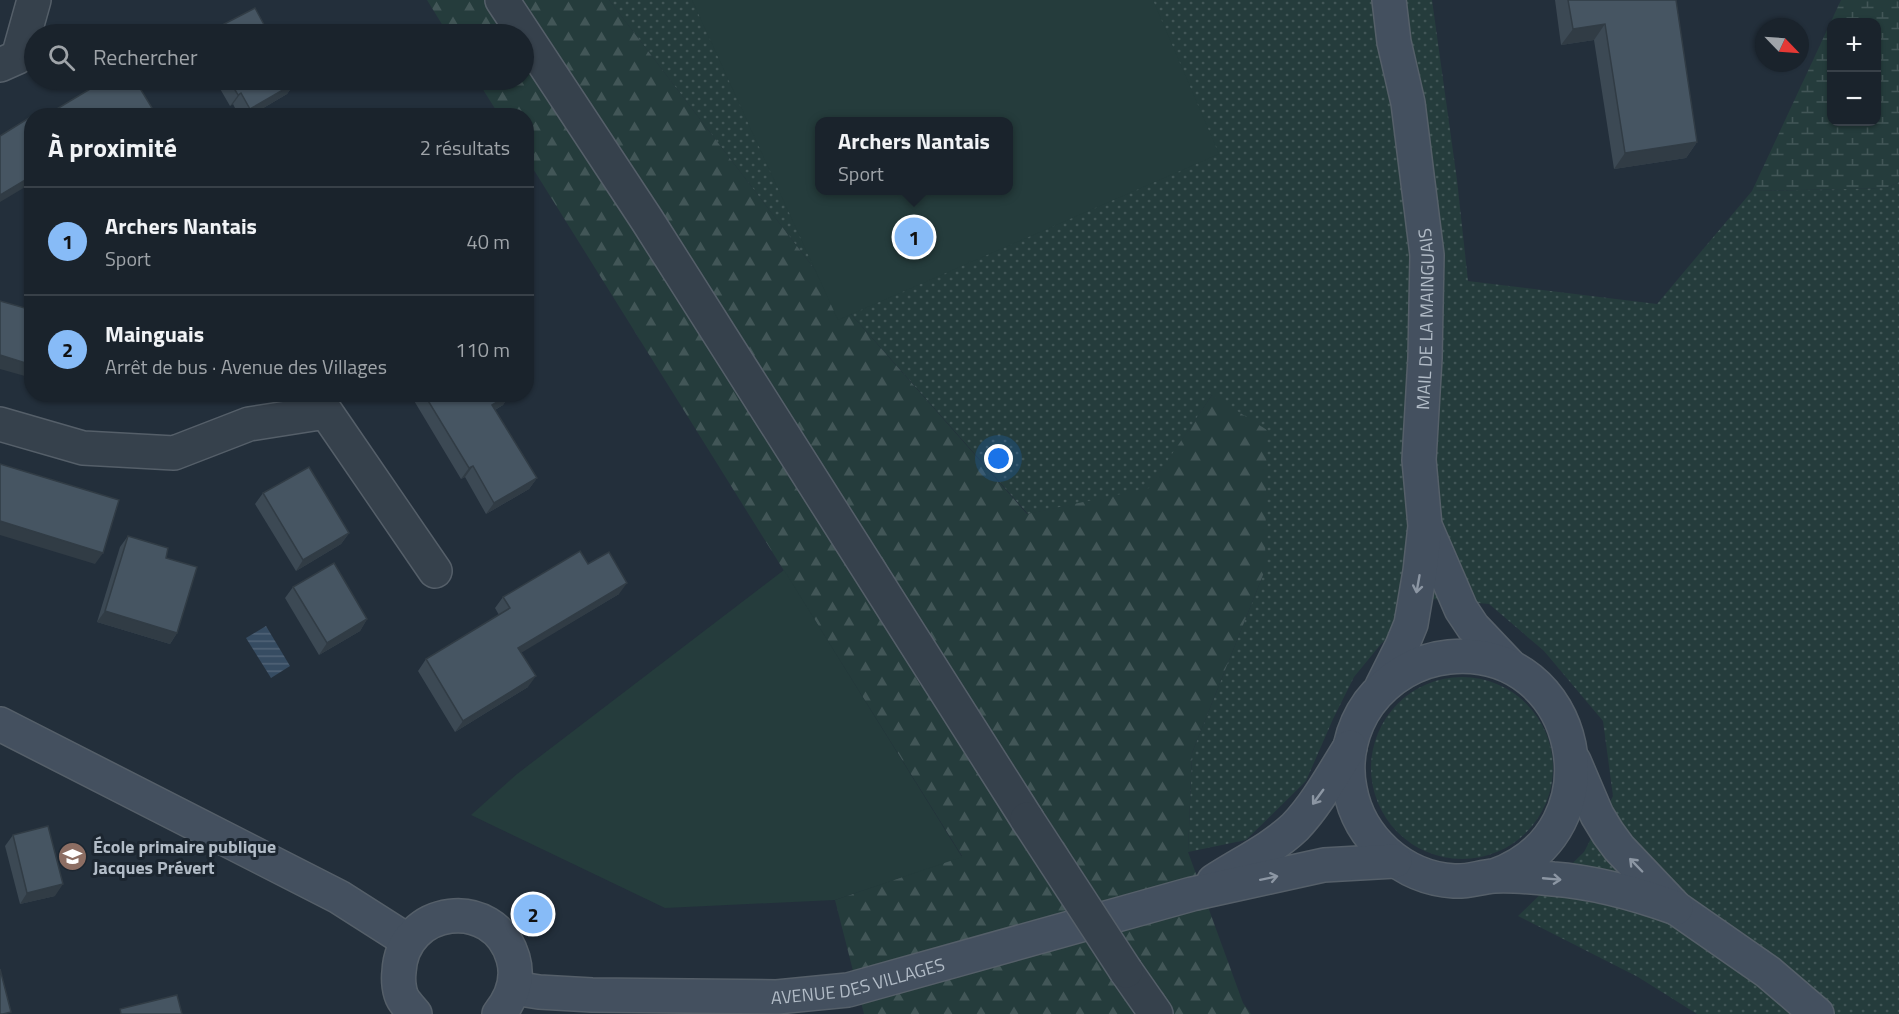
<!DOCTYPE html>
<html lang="fr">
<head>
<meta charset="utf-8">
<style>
  body { margin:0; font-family:"Titillium Web",sans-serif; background:#232b34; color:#f1f3f6 }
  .controls { position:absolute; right:18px; top:18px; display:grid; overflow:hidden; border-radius:12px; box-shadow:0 2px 4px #0004 }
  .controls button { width:54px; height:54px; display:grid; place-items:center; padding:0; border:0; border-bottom:2px solid #384048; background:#1a232c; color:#f1f3f6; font:30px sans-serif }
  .compass { position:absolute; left:1755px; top:18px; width:54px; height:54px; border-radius:50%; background:#1a232c; box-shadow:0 2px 4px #0004; rotate:115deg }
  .you { position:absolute; left:999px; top:459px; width:21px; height:21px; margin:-15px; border:4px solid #fff; border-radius:50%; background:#1a73e8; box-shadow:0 0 0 9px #1a73e833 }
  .badge { display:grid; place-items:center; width:39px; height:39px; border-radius:50%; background:#87bbf7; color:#111; font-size:20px; font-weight:700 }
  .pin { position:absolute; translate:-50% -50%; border:3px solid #fff; box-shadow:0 2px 6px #0006 }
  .popup { position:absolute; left:815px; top:117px; width:198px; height:78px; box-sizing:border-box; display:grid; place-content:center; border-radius:12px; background:#1a232c; filter:drop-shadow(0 2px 4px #0005); font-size:20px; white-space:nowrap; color:#9fa4a9 }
  .popup b { font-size:22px; color:#f1f3f6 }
  .popup::after { content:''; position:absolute; left:50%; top:100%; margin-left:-12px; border:12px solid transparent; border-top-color:#1a232c }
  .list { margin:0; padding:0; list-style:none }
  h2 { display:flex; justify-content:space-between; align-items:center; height:78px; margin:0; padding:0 24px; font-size:26px }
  h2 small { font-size:20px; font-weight:400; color:#9fa4a9 }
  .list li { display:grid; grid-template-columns:39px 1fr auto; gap:18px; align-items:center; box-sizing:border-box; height:108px; padding:0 24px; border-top:2px solid #384048 }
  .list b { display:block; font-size:22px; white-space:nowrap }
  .list p { margin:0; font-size:20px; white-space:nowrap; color:#9fa4a9 }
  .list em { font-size:20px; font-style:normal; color:#9fa4a9 }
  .icon { flex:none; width:33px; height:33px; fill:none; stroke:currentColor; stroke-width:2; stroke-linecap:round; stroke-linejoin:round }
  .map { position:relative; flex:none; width:1899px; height:1014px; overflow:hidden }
  .search { position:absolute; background:#1a232c; box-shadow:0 2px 4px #0004; left:24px; top:24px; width:510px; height:66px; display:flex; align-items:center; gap:15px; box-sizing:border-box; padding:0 21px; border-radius:33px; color:#9fa4a9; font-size:22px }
  .panel { position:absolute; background:#1a232c; box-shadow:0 2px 4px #0004; left:24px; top:108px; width:510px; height:294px; border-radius:24px }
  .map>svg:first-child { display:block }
  .grass { fill:url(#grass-dots); fill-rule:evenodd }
  .forest { fill:url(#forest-firs) }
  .wetland { fill:url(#wetland-marsh); fill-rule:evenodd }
  .park { fill:#253c3c; fill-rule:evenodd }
  .water { fill:url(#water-rules) }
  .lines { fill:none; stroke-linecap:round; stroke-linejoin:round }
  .street-casing { stroke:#555f69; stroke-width:36 }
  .secondary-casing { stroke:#555f69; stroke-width:36 }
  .street { stroke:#36414c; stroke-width:33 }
  .secondary { stroke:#44505f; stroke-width:33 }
  .street-bridge-casing { stroke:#555f69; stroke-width:36; stroke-linecap:butt }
  .street-bridge { stroke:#36414c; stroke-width:33 }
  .wall { fill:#3c4954 }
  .shaded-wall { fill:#313c45 }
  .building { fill:#465562; stroke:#313c45; stroke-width:1.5 }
  .oneway { stroke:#8c96a3 }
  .labels { text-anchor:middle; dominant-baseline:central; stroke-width:6; stroke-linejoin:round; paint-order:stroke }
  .street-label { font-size:18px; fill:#b2bcc7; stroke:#1c2630 }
  .poi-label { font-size:18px; font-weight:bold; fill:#b2bcc7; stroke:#1c2630; text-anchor:start }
</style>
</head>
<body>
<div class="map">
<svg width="1899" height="1014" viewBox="0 0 1899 1014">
  <defs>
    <pattern id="grass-dots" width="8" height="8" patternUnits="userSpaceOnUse" patternTransform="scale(1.5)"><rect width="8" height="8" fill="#253c3c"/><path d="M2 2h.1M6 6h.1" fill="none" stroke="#425657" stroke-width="1.8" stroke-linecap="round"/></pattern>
    <pattern id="forest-firs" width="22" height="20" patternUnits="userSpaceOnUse" patternTransform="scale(1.5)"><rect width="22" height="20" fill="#253c3c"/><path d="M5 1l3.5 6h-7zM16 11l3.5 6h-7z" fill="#425657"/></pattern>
    <pattern id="wetland-marsh" width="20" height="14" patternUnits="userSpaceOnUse" patternTransform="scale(1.5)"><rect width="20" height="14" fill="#253c3c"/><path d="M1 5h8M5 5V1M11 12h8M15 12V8" fill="none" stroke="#425657"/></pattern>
    <pattern id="water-rules" width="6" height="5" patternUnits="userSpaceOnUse" patternTransform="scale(1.5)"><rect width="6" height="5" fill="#364c62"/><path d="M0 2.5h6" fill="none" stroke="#516477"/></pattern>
  </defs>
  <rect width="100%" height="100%" fill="#232f3b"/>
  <!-- grass -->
  <g class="grass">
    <path d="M609 0H1432L1457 180 1468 281 1657 304 1752 191 1886 188 1899 182V1014H1697L1638 977 1518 916 1584 852 1613 796 1603 721 1544 651 1489 604 1432 599 1381 644 1354 677 1333 719 1306 781 1246 840 1188 852 1192 753 1265 570 1212 395 1149 489 1028 514 835 296ZM820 122H1008V190H820Z"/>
    <circle cx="1462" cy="768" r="91"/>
  </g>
  <!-- forest -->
  <path class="forest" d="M427 0H609L835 296 1027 514 1149 488 1212 395 1267 430 1265 570 1192 753 1188 852 1243 1003 1251 1014H864L835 900 962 856 527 159 526 116 499 115 477 80H524V34H448Z"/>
  <!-- wetland -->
  <path class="wetland" d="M1841 0H1899V182L1886 188 1752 191ZM1832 22H1876V122H1832Z"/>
  <!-- park -->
  <g class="park">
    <path d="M692 0H1153L1219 154 838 320ZM820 122H1008V190H820Z"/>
    <path d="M784 570 962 857 835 900 665 908 471 815 517 774Z"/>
  </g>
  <!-- water -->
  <path class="water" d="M266 626 290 666 271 678 246 638Z"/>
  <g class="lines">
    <defs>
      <g id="street">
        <path d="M502 0 647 220 1027 819"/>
        <path d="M0 65 18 57 34 0"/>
        <path d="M0 424 83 448 174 453 249 424 326 412 435 571"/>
        <path d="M1126 971 1156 1014"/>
      </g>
      <g id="secondary">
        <path d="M1427 530 1461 609 1473 627 1510 666"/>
        <path id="s1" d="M1382 686 1402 646 1411 624 1420 571 1425 526 1419 460 1425 358 1427 255 1408 103 1394 42 1389 0"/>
        <path d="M0 724 339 897 408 941"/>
        <path d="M1574 761 1597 815 1608 833 1619 848 1676 908 1768 972 1817 1014"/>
        <path d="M1494 876C1621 832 1582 644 1449 657 1417 660 1388 678 1369 703 1351 728 1344 760 1350 789 1359 839 1403 878 1454 881 1468 882 1480 877 1494 876 1513 875 1534 877 1553 879 1594 882 1637 894 1676 908"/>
        <path d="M1214 881C1240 864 1272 849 1295 827 1317 804 1333 774 1350 747"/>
        <path id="s2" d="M514 988 539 992 592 995 777 997 848 990 1192 894 1324 865 1395 861"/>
        <path d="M415 1014C411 1009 406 1004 403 999 399 992 398 980 399 972 402 906 494 894 513 958 519 979 512 998 499 1014"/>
      </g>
    </defs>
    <!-- street casing -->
    <use href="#street" class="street-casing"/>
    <!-- secondary casing -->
    <use href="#secondary" class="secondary-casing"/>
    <!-- street -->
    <use href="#street" class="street"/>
    <!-- secondary -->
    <use href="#secondary" class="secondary"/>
    <defs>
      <path id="street-bridge" d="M1027 819 1126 971"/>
    </defs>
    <!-- street-bridge casing -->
    <use href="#street-bridge" class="street-bridge-casing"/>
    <!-- street-bridge -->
    <use href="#street-bridge" class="street-bridge"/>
  </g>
  <!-- wall -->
  <g class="wall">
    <path d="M1555 0H1676L1697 142 1686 158 1614 169 1594 40 1561 45Z"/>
    <path d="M215 80H293L295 83 287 94 250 116H239L233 104 230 106Z"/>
    <path d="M410 394H510L503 405 495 410 537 478 529 489 486 514 465 477 461 479Z"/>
    <path d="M263 493 349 533 341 544 296 571 255 504Z"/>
    <path d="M128 536 177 633 170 644 97 622 120 547Z"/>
    <path d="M588 564 619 594 521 652 528 687 455 732 418 671 426 659 499 615 495 608 503 597Z"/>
    <path d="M293 587 367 619 360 631 319 655 285 598Z"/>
    <path d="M13 835 55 896 20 904 5 846Z"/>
  </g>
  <!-- shaded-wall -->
  <g class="shaded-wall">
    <path d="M1605 24 1594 40 1561 45 1573 29Z"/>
    <path d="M295 83 287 94 250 116H245L250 109Z"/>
    <path d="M241 93 233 104 230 106 238 95Z"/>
    <path d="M152 108 147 116H139Z"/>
    <path d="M1697 142 1686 158 1614 169 1625 153Z"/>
    <path d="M32 176V183L0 202V195Z"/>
    <path d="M0 355 32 365V378L0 369Z"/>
    <path d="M510 394 503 405 484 416 492 405Z"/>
    <path d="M473 466 465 477 461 479 469 468Z"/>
    <path d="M537 478 529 489 486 514 494 503Z"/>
    <path d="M0 521 103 553 95 564 0 535Z"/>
    <path d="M349 533 341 544 296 571 303 560Z"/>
    <path d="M627 583 619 594 511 659 518 648Z"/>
    <path d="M105 611 177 633 170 644 97 622Z"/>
    <path d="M367 619 360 631 319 655 327 643Z"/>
    <path d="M536 676 528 687 455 732 463 721Z"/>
    <path d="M63 884 55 896 20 904 27 893Z"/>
  </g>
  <!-- building -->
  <g class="building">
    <path d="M1568 0H1676L1697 142 1625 153 1605 24 1573 29Z"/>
    <path d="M255 8 269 34H205Z"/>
    <path d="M105 80H135L152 108 139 116H45Z"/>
    <path d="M229 80H293L295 83 250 109 241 93 238 95Z"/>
    <path d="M32 116V176L0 195V136Z"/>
    <path d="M0 301 32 310V365L0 355Z"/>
    <path d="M424 394H510L492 405 537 478 494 503 473 466 469 468Z"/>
    <path d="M0 464 119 500 103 553 0 521Z"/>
    <path d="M309 467 349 533 303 560 263 493Z"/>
    <path d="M128 536 168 548 166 558 197 567 177 633 105 611Z"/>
    <path d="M580 551 588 564 609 552 627 583 518 648 536 676 463 721 426 659 510 608 503 597Z"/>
    <path d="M334 563 367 619 327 643 293 587Z"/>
    <path d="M48 826 63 884 27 893 13 835Z"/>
    <path d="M0 969 11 1012 3 1014H0Z"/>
    <path d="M177 995 182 1014H121L120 1009Z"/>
  </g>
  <!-- one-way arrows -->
  <defs><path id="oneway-shaft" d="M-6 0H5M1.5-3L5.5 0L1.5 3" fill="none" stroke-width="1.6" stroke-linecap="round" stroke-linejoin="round" transform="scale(1.5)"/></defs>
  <g class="oneway">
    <use href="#oneway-shaft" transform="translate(1418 584) rotate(100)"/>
    <use href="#oneway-shaft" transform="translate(1318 797) rotate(126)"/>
    <use href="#oneway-shaft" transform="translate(1636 865) rotate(-134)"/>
    <use href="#oneway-shaft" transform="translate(1269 878) rotate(-12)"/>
    <use href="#oneway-shaft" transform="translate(1552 879) rotate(5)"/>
  </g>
  <!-- icons -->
  <defs>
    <symbol id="school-disc" viewBox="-11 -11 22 22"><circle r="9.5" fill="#8d6e63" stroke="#1c2630"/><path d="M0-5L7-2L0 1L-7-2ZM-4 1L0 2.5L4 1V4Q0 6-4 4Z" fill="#fff"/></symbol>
  </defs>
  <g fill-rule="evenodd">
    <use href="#school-disc" x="56" y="840" width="33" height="33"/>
  </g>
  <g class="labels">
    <!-- street labels -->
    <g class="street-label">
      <text stroke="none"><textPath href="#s1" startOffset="375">MAIL DE LA MAINGUAIS</textPath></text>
      <text stroke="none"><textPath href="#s2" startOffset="346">AVENUE DES VILLAGES</textPath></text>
    </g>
    <!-- poi labels -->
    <g class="poi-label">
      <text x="93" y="846">École primaire publique<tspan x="93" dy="21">Jacques Prévert</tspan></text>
    </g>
  </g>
</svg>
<div class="controls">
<button>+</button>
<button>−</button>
</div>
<svg class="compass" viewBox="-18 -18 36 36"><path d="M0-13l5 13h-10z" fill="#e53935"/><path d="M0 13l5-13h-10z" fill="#9fa4a9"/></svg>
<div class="you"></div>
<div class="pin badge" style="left:914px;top:237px">1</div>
<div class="popup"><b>Archers Nantais</b>Sport</div>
<div class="pin badge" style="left:533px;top:914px">2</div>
<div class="search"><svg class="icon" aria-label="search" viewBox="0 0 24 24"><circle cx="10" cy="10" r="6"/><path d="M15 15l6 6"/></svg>Rechercher</div>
<section class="panel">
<h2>À proximité<small>2 résultats</small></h2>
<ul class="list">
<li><span class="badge">1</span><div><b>Archers Nantais</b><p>Sport</p></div><em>40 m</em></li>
<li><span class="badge">2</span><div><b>Mainguais</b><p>Arrêt de bus · Avenue des Villages</p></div><em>110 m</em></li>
</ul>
</section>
</div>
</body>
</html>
